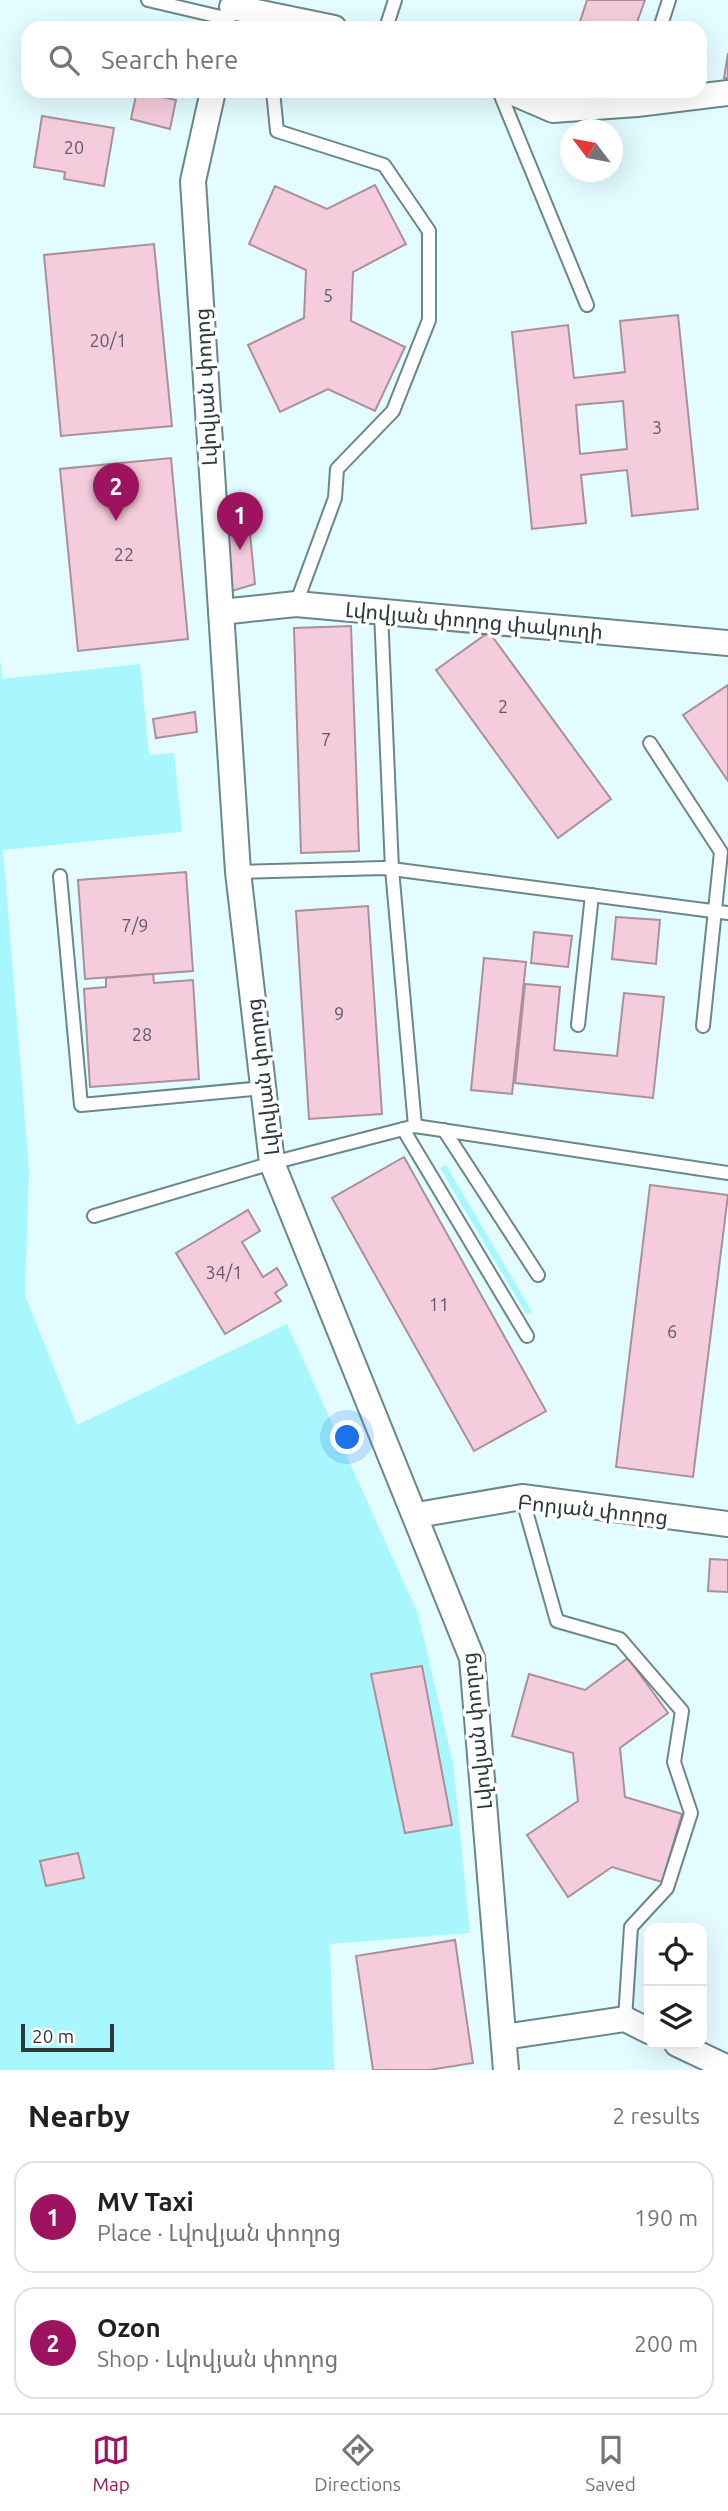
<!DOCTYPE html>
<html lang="en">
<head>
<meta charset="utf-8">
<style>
  body { margin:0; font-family:Ubuntu,"Noto Sans Armenian",sans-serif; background:#f6f6f6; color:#202124 }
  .controls { position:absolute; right:21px; bottom:21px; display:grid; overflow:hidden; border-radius:14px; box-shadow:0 7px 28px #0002 }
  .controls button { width:63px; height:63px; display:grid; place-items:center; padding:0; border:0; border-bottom:2px solid #e0e0e0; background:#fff; color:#202124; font:35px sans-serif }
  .compass { position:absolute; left:560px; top:119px; width:63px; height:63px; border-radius:50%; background:#fff; box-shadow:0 7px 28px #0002; rotate:302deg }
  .scale { position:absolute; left:21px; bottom:18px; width:93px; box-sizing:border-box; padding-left:7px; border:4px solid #2c3839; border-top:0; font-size:19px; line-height:24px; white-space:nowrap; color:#2c3839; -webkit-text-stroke:5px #fff; paint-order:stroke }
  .you { position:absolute; left:348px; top:1438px; width:24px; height:24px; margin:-18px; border:5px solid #fff; border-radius:50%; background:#1a73e8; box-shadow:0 0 0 10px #1a73e833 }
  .badge { display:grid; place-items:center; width:46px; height:46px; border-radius:50%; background:#9e135f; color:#fff; font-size:23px; font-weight:700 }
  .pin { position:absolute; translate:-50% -58px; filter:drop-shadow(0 2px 4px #0008) }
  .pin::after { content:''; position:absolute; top:37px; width:24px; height:21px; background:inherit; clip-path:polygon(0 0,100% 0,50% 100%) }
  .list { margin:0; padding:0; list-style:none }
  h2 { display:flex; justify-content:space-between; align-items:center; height:91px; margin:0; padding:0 28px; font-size:30px }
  h2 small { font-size:23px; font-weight:400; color:#757577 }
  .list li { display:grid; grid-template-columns:46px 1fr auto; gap:21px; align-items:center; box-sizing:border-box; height:112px; margin:0 14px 14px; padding:0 14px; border:2px solid #e0e0e0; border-radius:21px }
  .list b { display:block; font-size:26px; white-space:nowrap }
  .list p { margin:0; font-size:23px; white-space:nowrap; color:#757577 }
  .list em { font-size:23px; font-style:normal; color:#757577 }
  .icon { flex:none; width:38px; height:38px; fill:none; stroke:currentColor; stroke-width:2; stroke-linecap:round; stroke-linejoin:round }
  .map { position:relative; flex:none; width:728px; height:2070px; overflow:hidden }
  .search { position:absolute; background:#fff; box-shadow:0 7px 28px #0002; left:21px; right:21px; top:21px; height:77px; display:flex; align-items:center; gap:18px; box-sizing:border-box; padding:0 24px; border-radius:21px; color:#757577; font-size:26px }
  .sheet { height:343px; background:#fff }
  nav { display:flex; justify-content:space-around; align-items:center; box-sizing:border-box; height:98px; border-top:2px solid #e0e0e0; background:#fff; font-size:19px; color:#757577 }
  nav a { display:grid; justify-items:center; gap:4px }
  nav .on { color:#9e135f }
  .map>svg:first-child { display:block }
  .green { fill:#a8f6fe }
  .building { fill:#f5ccdb; stroke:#a99099; stroke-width:2; fill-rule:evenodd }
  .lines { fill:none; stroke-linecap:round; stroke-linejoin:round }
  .lane-casing { stroke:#6b878a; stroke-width:16 }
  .street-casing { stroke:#6b878a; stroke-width:28 }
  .lane { stroke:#fff; stroke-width:12 }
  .street { stroke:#fff; stroke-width:24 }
  .labels { text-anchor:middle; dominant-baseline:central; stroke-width:7; stroke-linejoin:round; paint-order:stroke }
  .number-label { font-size:18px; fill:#5e5d62 }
  .street-label { font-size:21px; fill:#2c3839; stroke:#fff }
</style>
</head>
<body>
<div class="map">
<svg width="728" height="2070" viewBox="0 0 728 2070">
  <rect width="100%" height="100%" fill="#e3fcff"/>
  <!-- green -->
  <g class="green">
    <path d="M0 658 2 679 140 664 149 755 174 753 182 832 3 850 29 1169 25 1295 77 1425 287 1324 418 1614 453 1763 470 1933 330 1944 334 2070H0Z"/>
    <path d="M446 1165 532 1312 527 1315 440 1168Z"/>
  </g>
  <!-- building -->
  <g class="building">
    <path d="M587 0H645L635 28H578Z"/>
    <path d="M728 53V78H724Z"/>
    <path d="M137 91 176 100 170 129 131 119Z"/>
    <path d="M42 116 114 128 104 186 64 179 65 172 34 167Z"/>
    <path d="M375 185 406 244 353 272 351 321 405 347 375 411 328 389 280 412 248 345 304 318 306 270 249 244 275 186 327 209Z"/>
    <path d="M154 244 172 426 61 436 44 255Z"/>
    <path d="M678 315 698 509 632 516 627 470 581 475 586 523 532 529 512 332 568 325 574 378 625 372 620 321ZM623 401 627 449 580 454 576 405Z"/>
    <path d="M171 458 188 639 78 651 60 469Z"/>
    <path d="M248 514 255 584 232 591 226 516Z"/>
    <path d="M351 626 359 851 301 853 294 628Z"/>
    <path d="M489 632 611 799 558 838 436 670Z"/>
    <path d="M728 685V781L683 715Z"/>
    <path d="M195 712 197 732 156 738 153 719Z"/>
    <path d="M186 872 193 971 85 979 78 880Z"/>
    <path d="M368 906 382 1114 309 1119 296 911Z"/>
    <path d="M616 917 660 920 656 964 612 959Z"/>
    <path d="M534 932 572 936 568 967 531 963Z"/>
    <path d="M484 958 526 962 512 1094 471 1090Z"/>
    <path d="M153 974 154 983 193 980 199 1079 90 1087 84 989 106 987V978Z"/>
    <path d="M525 984 560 987 554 1050 617 1056 624 993 664 997 653 1098 515 1083Z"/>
    <path d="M404 1157 546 1411 474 1451 332 1198Z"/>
    <path d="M650 1185 728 1195 693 1477 616 1467Z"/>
    <path d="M248 1210 260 1231 242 1242 263 1277 277 1268 287 1285 275 1293 281 1301 225 1334 176 1253Z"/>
    <path d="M710 1559 728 1560V1592L708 1591Z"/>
    <path d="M628 1658 668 1713 620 1748 625 1797 682 1814 662 1882 612 1867 568 1897 527 1835 578 1801 573 1753 512 1736 529 1674 585 1690Z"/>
    <path d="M422 1666 452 1825 405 1833 371 1674Z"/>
    <path d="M78 1853 84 1878 46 1886 40 1861Z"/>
    <path d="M455 1940 473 2063 429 2070H373L356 1956Z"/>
  </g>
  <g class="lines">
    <defs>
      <g id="lane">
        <path d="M148 0 229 19"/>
        <path d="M386 28 395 0"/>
        <path d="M660 28 669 0"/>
        <path d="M273 91 277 131 384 165 429 231V320L393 411 337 469 335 498 296 604"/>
        <path d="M499 91 587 305"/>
        <path d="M381 612 392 869 415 1126"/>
        <path d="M650 743 721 852 703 1026"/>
        <path d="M238 872 384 868 728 913"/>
        <path d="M60 876 81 1105 263 1088"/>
        <path d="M578 1025 592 895"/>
        <path d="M403 1129 527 1336"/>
        <path d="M444 1130 538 1275"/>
        <path d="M94 1216 272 1163 415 1126 728 1173"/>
        <path d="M522 1497 557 1621 620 1639 682 1711 674 1762 691 1813 667 1888 631 1927 625 2019"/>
      </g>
      <g id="street">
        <path d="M232 7 334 28"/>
        <path d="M213 91 193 181 238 872 272 1163 472 1658 506 2070"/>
        <path d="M509 91 553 110 637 104 728 93"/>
        <path d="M221 612 296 604 728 643"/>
        <path d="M417 1515 522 1497 728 1524"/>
        <path d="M504 2037 625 2019 649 2031"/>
        <path d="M677 2044 728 2068"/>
      </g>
    </defs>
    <!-- lane casing -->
    <use href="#lane" class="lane-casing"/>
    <!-- street casing -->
    <use href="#street" class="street-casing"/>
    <!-- lane -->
    <use href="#lane" class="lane"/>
    <!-- street -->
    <use href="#street" class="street"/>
  </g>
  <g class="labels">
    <!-- number labels -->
    <g class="number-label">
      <text x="74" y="147">20</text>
      <text x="328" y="295">5</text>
      <text x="108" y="340">20/1</text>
      <text x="657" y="427">3</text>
      <text x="124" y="554">22</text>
      <text x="503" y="706">2</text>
      <text x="326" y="739">7</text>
      <text x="135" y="925">7/9</text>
      <text x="339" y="1013">9</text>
      <text x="142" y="1034">28</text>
      <text x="224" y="1272">34/1</text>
      <text x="439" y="1304">11</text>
      <text x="672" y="1331">6</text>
    </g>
    <!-- street labels -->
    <g class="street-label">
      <text transform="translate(205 387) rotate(-93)">Լվովյան փողոց</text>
      <text transform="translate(474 620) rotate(5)">Լվովյան փողոց փակուղի</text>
      <text transform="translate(262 1077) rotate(-97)">Լվովյան փողոց</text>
      <text transform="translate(593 1509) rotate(6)">Բորյան փողոց</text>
      <text transform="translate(476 1731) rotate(-96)">Լվովյան փողոց</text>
    </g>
  </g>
</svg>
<div class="controls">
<button><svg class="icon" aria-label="locate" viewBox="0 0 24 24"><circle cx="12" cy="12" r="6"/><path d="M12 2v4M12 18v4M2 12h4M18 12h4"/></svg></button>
<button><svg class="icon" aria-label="layers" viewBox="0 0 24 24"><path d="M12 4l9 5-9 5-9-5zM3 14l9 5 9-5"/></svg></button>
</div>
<svg class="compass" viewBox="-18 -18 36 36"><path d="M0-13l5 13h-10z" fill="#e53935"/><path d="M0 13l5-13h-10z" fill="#757577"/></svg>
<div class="scale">20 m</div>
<div class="you"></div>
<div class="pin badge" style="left:240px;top:550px">1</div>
<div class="pin badge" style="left:116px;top:521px">2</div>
<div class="search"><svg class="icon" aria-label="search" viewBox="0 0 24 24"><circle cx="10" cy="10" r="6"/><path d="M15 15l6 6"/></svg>Search here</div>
</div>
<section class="sheet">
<h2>Nearby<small>2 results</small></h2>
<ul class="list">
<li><span class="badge">1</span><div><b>MV Taxi</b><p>Place · Լվովյան փողոց</p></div><em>190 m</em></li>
<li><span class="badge">2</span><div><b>Ozon</b><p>Shop · Լվովյան փողոց</p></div><em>200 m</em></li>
</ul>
</section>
<nav>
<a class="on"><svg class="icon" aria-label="map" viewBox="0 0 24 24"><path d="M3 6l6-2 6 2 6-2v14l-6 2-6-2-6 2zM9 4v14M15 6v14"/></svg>Map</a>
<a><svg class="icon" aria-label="directions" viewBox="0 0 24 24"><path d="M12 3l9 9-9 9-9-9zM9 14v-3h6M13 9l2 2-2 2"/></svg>Directions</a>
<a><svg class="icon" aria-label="saved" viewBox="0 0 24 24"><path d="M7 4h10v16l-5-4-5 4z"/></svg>Saved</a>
</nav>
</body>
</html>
